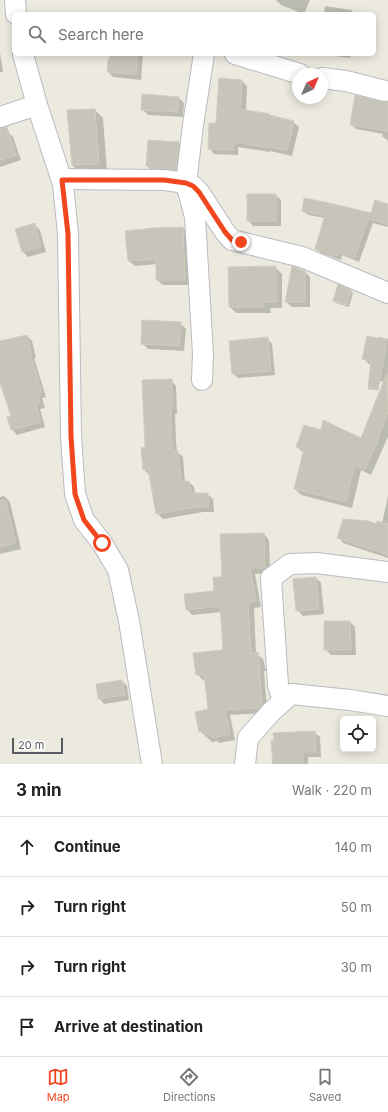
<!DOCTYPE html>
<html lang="en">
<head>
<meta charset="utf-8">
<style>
  body { margin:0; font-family:Inter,sans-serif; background:#f2f2f2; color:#222 }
  .controls { position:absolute; right:12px; bottom:12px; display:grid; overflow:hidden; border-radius:6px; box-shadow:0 2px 10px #0003 }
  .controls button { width:36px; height:36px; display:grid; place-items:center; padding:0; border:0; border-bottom:1px solid #e0e0e0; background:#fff; color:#222; font:20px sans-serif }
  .compass { position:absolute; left:292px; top:68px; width:36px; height:36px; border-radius:50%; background:#fff; box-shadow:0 2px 10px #0003; rotate:44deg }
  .scale { position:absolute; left:12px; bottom:10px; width:51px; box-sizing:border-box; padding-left:4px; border:2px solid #575b61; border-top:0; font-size:11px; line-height:14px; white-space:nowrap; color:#575b61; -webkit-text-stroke:3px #fff; paint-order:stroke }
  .stop { position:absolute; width:12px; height:12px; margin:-9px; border:3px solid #f2461e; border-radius:50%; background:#fff }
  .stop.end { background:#f2461e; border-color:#fff; box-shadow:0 1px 4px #0008 }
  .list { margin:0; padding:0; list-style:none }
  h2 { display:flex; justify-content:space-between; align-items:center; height:52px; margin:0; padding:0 16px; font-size:17px }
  h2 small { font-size:13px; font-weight:400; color:#767676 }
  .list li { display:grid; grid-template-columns:26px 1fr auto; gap:12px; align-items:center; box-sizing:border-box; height:60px; padding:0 16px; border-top:1px solid #e0e0e0 }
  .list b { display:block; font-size:15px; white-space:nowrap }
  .list em { font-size:13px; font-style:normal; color:#767676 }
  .icon { flex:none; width:22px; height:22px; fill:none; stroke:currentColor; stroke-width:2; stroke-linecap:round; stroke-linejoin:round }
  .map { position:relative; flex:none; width:388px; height:764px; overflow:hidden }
  .search { position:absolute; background:#fff; box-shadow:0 2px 10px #0003; left:12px; right:12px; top:12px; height:44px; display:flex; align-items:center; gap:10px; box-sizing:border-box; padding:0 14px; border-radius:6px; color:#767676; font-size:15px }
  .sheet { height:292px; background:#fff }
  nav { display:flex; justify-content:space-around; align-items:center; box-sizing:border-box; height:56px; border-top:1px solid #e0e0e0; background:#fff; font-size:11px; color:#767676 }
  nav a { display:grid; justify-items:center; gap:2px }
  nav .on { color:#f2461e }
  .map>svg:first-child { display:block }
  .shadow { fill:#0003 }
  .building { fill:#c7c4bb; stroke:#d1cdbc }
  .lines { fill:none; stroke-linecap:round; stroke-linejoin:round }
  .minor-casing { stroke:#b9bbc2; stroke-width:22 }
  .minor { stroke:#fff; stroke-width:20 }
  .route { stroke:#f2461e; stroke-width:5 }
</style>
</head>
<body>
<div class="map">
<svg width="388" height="764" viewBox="0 0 388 764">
  <rect width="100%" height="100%" fill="#eceade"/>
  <!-- shadow -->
  <g class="shadow">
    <path d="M276 0H310L304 14 281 5Z"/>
    <path d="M325 6 351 10 355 14H324Z"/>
    <path d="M0 52 3 72H0Z"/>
    <path d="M111 54H143L141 80 113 77 108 72Z"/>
    <path d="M333 54H351L350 58 335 56Z"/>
    <path d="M242 81 247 86 246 111 269 114 271 117 293 122 299 127 292 156 270 151 269 152 238 147V155L214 154 209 148Z"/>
    <path d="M178 97 184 103 183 117 148 115 142 109Z"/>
    <path d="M382 103H388V141L382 136 383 134 356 129 351 124Z"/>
    <path d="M95 110 103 118 107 171 80 173 72 165Z"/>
    <path d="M8 132 13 137 21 160 0 167V135Z"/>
    <path d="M179 143 184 148 181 175 153 171 147 166Z"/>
    <path d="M275 195 281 200V226H253L248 220Z"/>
    <path d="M388 205V227L373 223 359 262 342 255 341 260 321 253 316 249 325 218 308 215 303 211 371 214Z"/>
    <path d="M34 224 40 230 46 252 28 257 22 251Z"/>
    <path d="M183 228 188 233 190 285H163L157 280V264L135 266 129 261 126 232Z"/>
    <path d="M275 267 282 274V308H270L271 313H236L230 307Z"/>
    <path d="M305 272 310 277V307H292L286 302Z"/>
    <path d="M351 291 353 293 349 307 336 303 334 301Z"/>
    <path d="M180 323 186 329 184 351 148 349 142 343Z"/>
    <path d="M27 336 32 341 36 358H34L46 397 42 398 45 408 40 409 45 427 17 435 12 429V417L0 379V342Z"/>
    <path d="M379 337 388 339V382L375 381 371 364H369L364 359 378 340Z"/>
    <path d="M267 338 272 344 275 375 238 378 233 373Z"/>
    <path d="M171 380 176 386 177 414H175L176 441 177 452 183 457 185 482H189L194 487 195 494H207L213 499 214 512H203L163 519 157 513 150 475 144 470 146 448Z"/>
    <path d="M380 394 388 397V437L371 475 361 470 352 508 301 495 295 489 303 452 297 447 321 432 362 439Z"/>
    <path d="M4 496 10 502 21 549 0 554V497Z"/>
    <path d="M388 496V558L343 543 338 537 382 524Z"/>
    <path d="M264 534 269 540 270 573 255 574 261 607 254 608 256 653 263 659 266 671H264L267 711 265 713 230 715 235 740 219 743 217 741 212 742 200 731 209 710 205 680H203L197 674 224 650 222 612 192 615 187 609 215 592 223 578Z"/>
    <path d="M316 578 321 583 324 614 303 616 297 610Z"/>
    <path d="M350 622 355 627 356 655H331L325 649Z"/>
    <path d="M122 681 127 686 129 700 104 704 99 698Z"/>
    <path d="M314 732 320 737 321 757H308V764H272V759Z"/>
  </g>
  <!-- building -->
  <g class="building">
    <path d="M110 54H138L136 75 107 72 108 59H110Z"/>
    <path d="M219 78 242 80 240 109 270 114 269 115 294 121 287 151 264 146V147L233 142V150L208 149 209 123H216Z"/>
    <path d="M142 94 179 97 178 112 141 110Z"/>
    <path d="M355 95 382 102H388V131L350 125Z"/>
    <path d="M95 109 99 164 72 165 67 110Z"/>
    <path d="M7 127 16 155 0 160V128Z"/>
    <path d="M148 140 179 142 176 170 151 168V166H146Z"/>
    <rect x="247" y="194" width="29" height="27"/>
    <path d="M304 198 329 203 371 213 375 200 388 204V225L369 218 354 258 338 252 337 256 315 249 325 215 302 211Z"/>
    <path d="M35 223 41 247 22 252 15 229Z"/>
    <path d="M183 227 185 280H156V259L128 261 125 231 154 228Z"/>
    <path d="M276 266V302H264V307H229L228 267Z"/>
    <path d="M292 266 305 271V302H285Z"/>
    <path d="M338 284 351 290 347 305 333 301Z"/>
    <path d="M142 320 181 322 179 346 141 344Z"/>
    <path d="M27 335 31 352 30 353 42 392 38 393 40 403 36 404 41 422 11 430 7 417 11 416 0 383V341Z"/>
    <path d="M367 336 387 340 378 390 368 389 371 361 362 359Z"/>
    <path d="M268 337 271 371 232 374 229 341Z"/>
    <path d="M387 373 388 412 378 438H379L365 470 355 465 346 502 294 489 304 449 296 447 304 425 321 430 323 420 361 438Z"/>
    <path d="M172 379V409H171V435L173 451H178L181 482 189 481 191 493H208L209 507H197L156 514 148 469 143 470 141 448 145 447 142 380Z"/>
    <path d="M5 500 16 543 0 547V501Z"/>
    <path d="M343 519 369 521 376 524 377 521 388 524V555L337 538Z"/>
    <path d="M264 533 265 568H250L256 601 248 603 251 653 258 652 260 665 259 666 262 705 259 708 225 710 230 734 212 738V735L205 737 204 731 199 732 195 712 208 709 204 674 196 675 193 653 223 650 220 606 186 610 184 594 214 591 213 577H222L220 534Z"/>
    <path d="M316 577 319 609 296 611 293 579Z"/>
    <path d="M324 621H350L351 650H324Z"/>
    <path d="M122 680 125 695 98 699 96 684Z"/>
    <path d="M315 731 316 752H303V764H273L271 741 274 740 273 733Z"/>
  </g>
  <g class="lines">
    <defs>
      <g id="minor">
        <path d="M15 0 16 14"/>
        <path d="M23 54 37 105 63 184 68 234 71 436 75 494 84 520 102 543 118 570 129 621 152 764"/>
        <path d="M235 54 300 74"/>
        <path d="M322 78 346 81 385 91"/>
        <path d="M0 117 37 105"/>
        <path d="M62 179 164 180 186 183 193 186 199 192 225 232 232 240 302 257 388 293"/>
        <path d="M202 380 203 354 195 217 186 183 193 125 204 54"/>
        <path d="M283 701 278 685 271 578 290 564 317 563 388 572"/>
        <path d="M245 764 248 738 271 712 291 694 350 700 388 706"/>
      </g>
    </defs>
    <!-- minor casing -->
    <use href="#minor" class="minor-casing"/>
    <!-- minor -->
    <use href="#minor" class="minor"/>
  </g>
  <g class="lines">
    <!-- route -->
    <path class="route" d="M102 543 84 520 75 494 71 436 68 234 62 180H164L186 183 193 186 199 192 225 232 232 240 241 242"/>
  </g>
</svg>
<div class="controls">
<button><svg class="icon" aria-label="locate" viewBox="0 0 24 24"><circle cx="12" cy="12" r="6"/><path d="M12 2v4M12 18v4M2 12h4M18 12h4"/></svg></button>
</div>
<svg class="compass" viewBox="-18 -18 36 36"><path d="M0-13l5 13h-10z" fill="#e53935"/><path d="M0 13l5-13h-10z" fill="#767676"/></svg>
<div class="scale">20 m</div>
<div class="stop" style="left:102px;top:543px"></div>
<div class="stop end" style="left:241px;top:242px"></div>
<div class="search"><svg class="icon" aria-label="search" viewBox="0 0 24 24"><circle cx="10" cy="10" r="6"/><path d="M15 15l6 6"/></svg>Search here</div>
</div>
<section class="sheet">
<h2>3 min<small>Walk · 220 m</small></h2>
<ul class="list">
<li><svg class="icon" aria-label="ahead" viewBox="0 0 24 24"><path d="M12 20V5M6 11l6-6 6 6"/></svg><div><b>Continue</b></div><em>140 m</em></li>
<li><svg class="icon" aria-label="right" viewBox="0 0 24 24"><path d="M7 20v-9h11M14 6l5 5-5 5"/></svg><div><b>Turn right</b></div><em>50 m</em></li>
<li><svg class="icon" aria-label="right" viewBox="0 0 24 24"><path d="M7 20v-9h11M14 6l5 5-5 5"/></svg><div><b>Turn right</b></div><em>30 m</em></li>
<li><svg class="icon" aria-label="arrive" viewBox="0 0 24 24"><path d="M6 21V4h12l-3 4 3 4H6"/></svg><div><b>Arrive at destination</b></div></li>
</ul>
</section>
<nav>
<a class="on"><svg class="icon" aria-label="map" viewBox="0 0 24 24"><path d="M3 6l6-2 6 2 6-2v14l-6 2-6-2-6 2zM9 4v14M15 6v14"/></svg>Map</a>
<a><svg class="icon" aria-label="directions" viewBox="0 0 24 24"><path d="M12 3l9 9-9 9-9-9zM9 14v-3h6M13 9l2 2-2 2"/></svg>Directions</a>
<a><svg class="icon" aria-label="saved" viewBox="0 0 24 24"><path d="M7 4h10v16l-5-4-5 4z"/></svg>Saved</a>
</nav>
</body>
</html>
